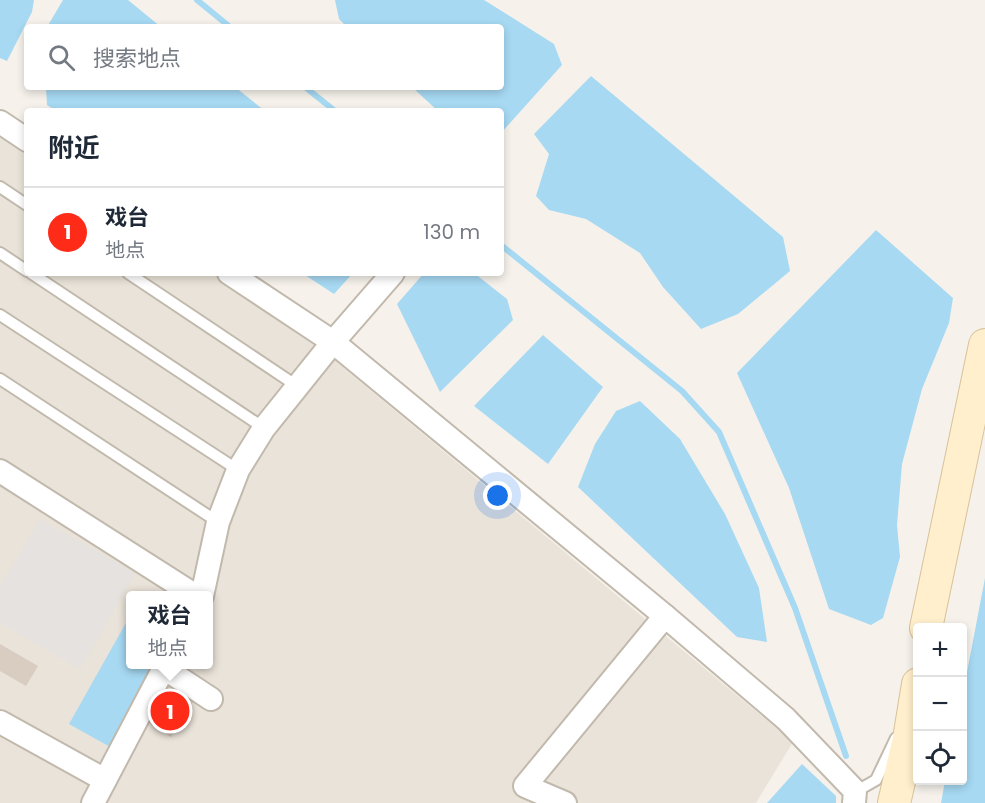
<!DOCTYPE html>
<html lang="zh">
<head>
<meta charset="utf-8">
<style>
  body { margin:0; font-family:Poppins,"Noto Sans SC",sans-serif; background:#f2f2f3; color:#1f2937 }
  .controls { position:absolute; right:18px; bottom:18px; display:grid; overflow:hidden; border-radius:6px; box-shadow:0 3px 9px #0003 }
  .controls button { width:54px; height:54px; display:grid; place-items:center; padding:0; border:0; border-bottom:2px solid #e0e1e3; background:#fff; color:#1f2937; font:30px sans-serif }
  .you { position:absolute; left:498px; top:496px; width:21px; height:21px; margin:-15px; border:4px solid #fff; border-radius:50%; background:#1a73e8; box-shadow:0 0 0 9px #1a73e833 }
  .badge { display:grid; place-items:center; width:39px; height:39px; border-radius:50%; background:#ff2b19; color:#fff; font-size:20px; font-weight:700 }
  .pin { position:absolute; translate:-50% -50%; border:3px solid #fff; box-shadow:0 2px 6px #0006 }
  .popup { position:absolute; left:126px; top:591px; width:87px; height:78px; box-sizing:border-box; display:grid; place-content:center; border-radius:6px; background:#fff; filter:drop-shadow(0 2px 4px #0005); font-size:20px; white-space:nowrap; color:#747a83 }
  .popup b { font-size:22px; color:#1f2937 }
  .popup::after { content:''; position:absolute; left:50%; top:100%; margin-left:-12px; border:12px solid transparent; border-top-color:#fff }
  .list { margin:0; padding:0; list-style:none }
  h2 { display:flex; justify-content:space-between; align-items:center; height:78px; margin:0; padding:0 24px; font-size:26px }
  h2 small { font-size:20px; font-weight:400; color:#747a83 }
  .list li { display:grid; grid-template-columns:39px 1fr auto; gap:18px; align-items:center; box-sizing:border-box; height:90px; padding:0 24px; border-top:2px solid #e0e1e3 }
  .list b { display:block; font-size:22px; white-space:nowrap }
  .list p { margin:0; font-size:20px; white-space:nowrap; color:#747a83 }
  .list em { font-size:20px; font-style:normal; color:#747a83 }
  .icon { flex:none; width:33px; height:33px; fill:none; stroke:currentColor; stroke-width:2; stroke-linecap:round; stroke-linejoin:round }
  .map { position:relative; flex:none; width:985px; height:803px; overflow:hidden }
  .search { position:absolute; background:#fff; box-shadow:0 3px 9px #0003; left:24px; top:24px; width:480px; height:66px; display:flex; align-items:center; gap:15px; box-sizing:border-box; padding:0 21px; border-radius:6px; color:#747a83; font-size:22px }
  .panel { position:absolute; background:#fff; box-shadow:0 3px 9px #0003; left:24px; top:108px; width:480px; height:168px; border-radius:6px }
  .map>svg:first-child { display:block }
  .residential { fill:#eae3d9; fill-rule:evenodd }
  .parking { fill:#e5e2df }
  .water { fill:#a7d9f3 }
  .lines { fill:none; stroke-linecap:round; stroke-linejoin:round }
  .stream { stroke:#a7d9f3; stroke-width:6 }
  .building { fill:#d8cdc0 }
  .lane-casing { stroke:#c2b9ad; stroke-width:14 }
  .street-casing { stroke:#c2b9ad; stroke-width:26 }
  .secondary-casing { stroke:#d7c29a; stroke-width:34 }
  .lane { stroke:#fff; stroke-width:10 }
  .street { stroke:#fff; stroke-width:22 }
  .secondary { stroke:#ffefcc; stroke-width:32 }
</style>
</head>
<body>
<div class="map">
<svg width="985" height="803" viewBox="0 0 985 803">
  <rect width="100%" height="100%" fill="#f6f2eb"/>
  <!-- residential -->
  <path class="residential" d="M0 134 27 152V273H212L292 325 793 742 756 803H0ZM131 596H209V664H131Z"/>
  <!-- parking -->
  <path class="parking" d="M40 519 135 573 80 669 0 623V588Z"/>
  <!-- water -->
  <g class="water">
    <path d="M0 0H34L32 12 7 61 0 58Z"/>
    <path d="M63 0H128L161 27H47Z"/>
    <path d="M335 0H484L554 44 562 65 501 133V111H438L412 87H501V27H347L339 19Z"/>
    <path d="M591 76 783 237 790 271 738 314 701 329 663 287 640 253 586 219 549 210 536 196 549 154 534 134Z"/>
    <path d="M46 87H235L265 111H56L47 105Z"/>
    <path d="M876 230 953 298 949 323 922 389 902 464 897 525 900 557 883 618 871 625 829 609 789 488 737 373Z"/>
    <path d="M302 273H353L334 294Z"/>
    <path d="M424 273H474L507 299 513 320 440 392 397 304Z"/>
    <path d="M543 335 603 387 548 464 474 406Z"/>
    <path d="M640 401 680 439 725 514 759 588 767 642 737 637 578 487 595 444 616 411Z"/>
    <path d="M985 578V803H941L945 781 962 780 963 693Z"/>
    <path d="M131 614V664L156 665 112 748 69 724Z"/>
    <path d="M802 764 836 796V803H767Z"/>
  </g>
  <g class="lines">
    <!-- stream -->
    <g class="stream">
      <path d="M197 0 230 27"/>
      <path d="M305 87 335 111"/>
      <path d="M501 245 682 391 719 432 795 608 846 756"/>
    </g>
  </g>
  <!-- building -->
  <g class="building">
    <path d="M0 644 38 666 26 686 0 671Z"/>
    <path d="M170 685 194 700 171 737 147 722Z"/>
  </g>
  <g class="lines">
    <defs>
      <g id="lane">
        <path d="M0 187 27 205"/>
        <path d="M0 253 27 271"/>
        <path d="M31 273 264 428"/>
        <path d="M128 273 297 386"/>
        <path d="M0 315 238 470"/>
        <path d="M0 379 218 522"/>
        <path d="M855 792 876 780 896 738"/>
      </g>
      <g id="street">
        <path d="M0 122 27 140"/>
        <path d="M229 273 333 342 665 616 786 719 855 791 854 803"/>
        <path d="M0 471 196 596"/>
        <path d="M202 596 218 522 238 470 264 428 333 342 393 273"/>
        <path d="M164 668 211 699"/>
        <path d="M0 722 105 780"/>
        <path d="M93 803 166 664"/>
        <path d="M565 803 525 786 665 616"/>
      </g>
      <g id="secondary">
        <path d="M926 628 985 345"/>
        <path d="M894 803 909 739 918 684"/>
      </g>
    </defs>
    <!-- lane casing -->
    <use href="#lane" class="lane-casing"/>
    <!-- street casing -->
    <use href="#street" class="street-casing"/>
    <!-- secondary casing -->
    <use href="#secondary" class="secondary-casing"/>
    <!-- lane -->
    <use href="#lane" class="lane"/>
    <!-- street -->
    <use href="#street" class="street"/>
    <!-- secondary -->
    <use href="#secondary" class="secondary"/>
  </g>
</svg>
<div class="controls">
<button>+</button>
<button>−</button>
<button><svg class="icon" aria-label="locate" viewBox="0 0 24 24"><circle cx="12" cy="12" r="6"/><path d="M12 2v4M12 18v4M2 12h4M18 12h4"/></svg></button>
</div>
<div class="you"></div>
<div class="pin badge" style="left:170px;top:711px">1</div>
<div class="popup"><b>戏台</b>地点</div>
<div class="search"><svg class="icon" aria-label="search" viewBox="0 0 24 24"><circle cx="10" cy="10" r="6"/><path d="M15 15l6 6"/></svg>搜索地点</div>
<section class="panel">
<h2>附近<small></small></h2>
<ul class="list">
<li><span class="badge">1</span><div><b>戏台</b><p>地点</p></div><em>130 m</em></li>
</ul>
</section>
</div>
</body>
</html>
